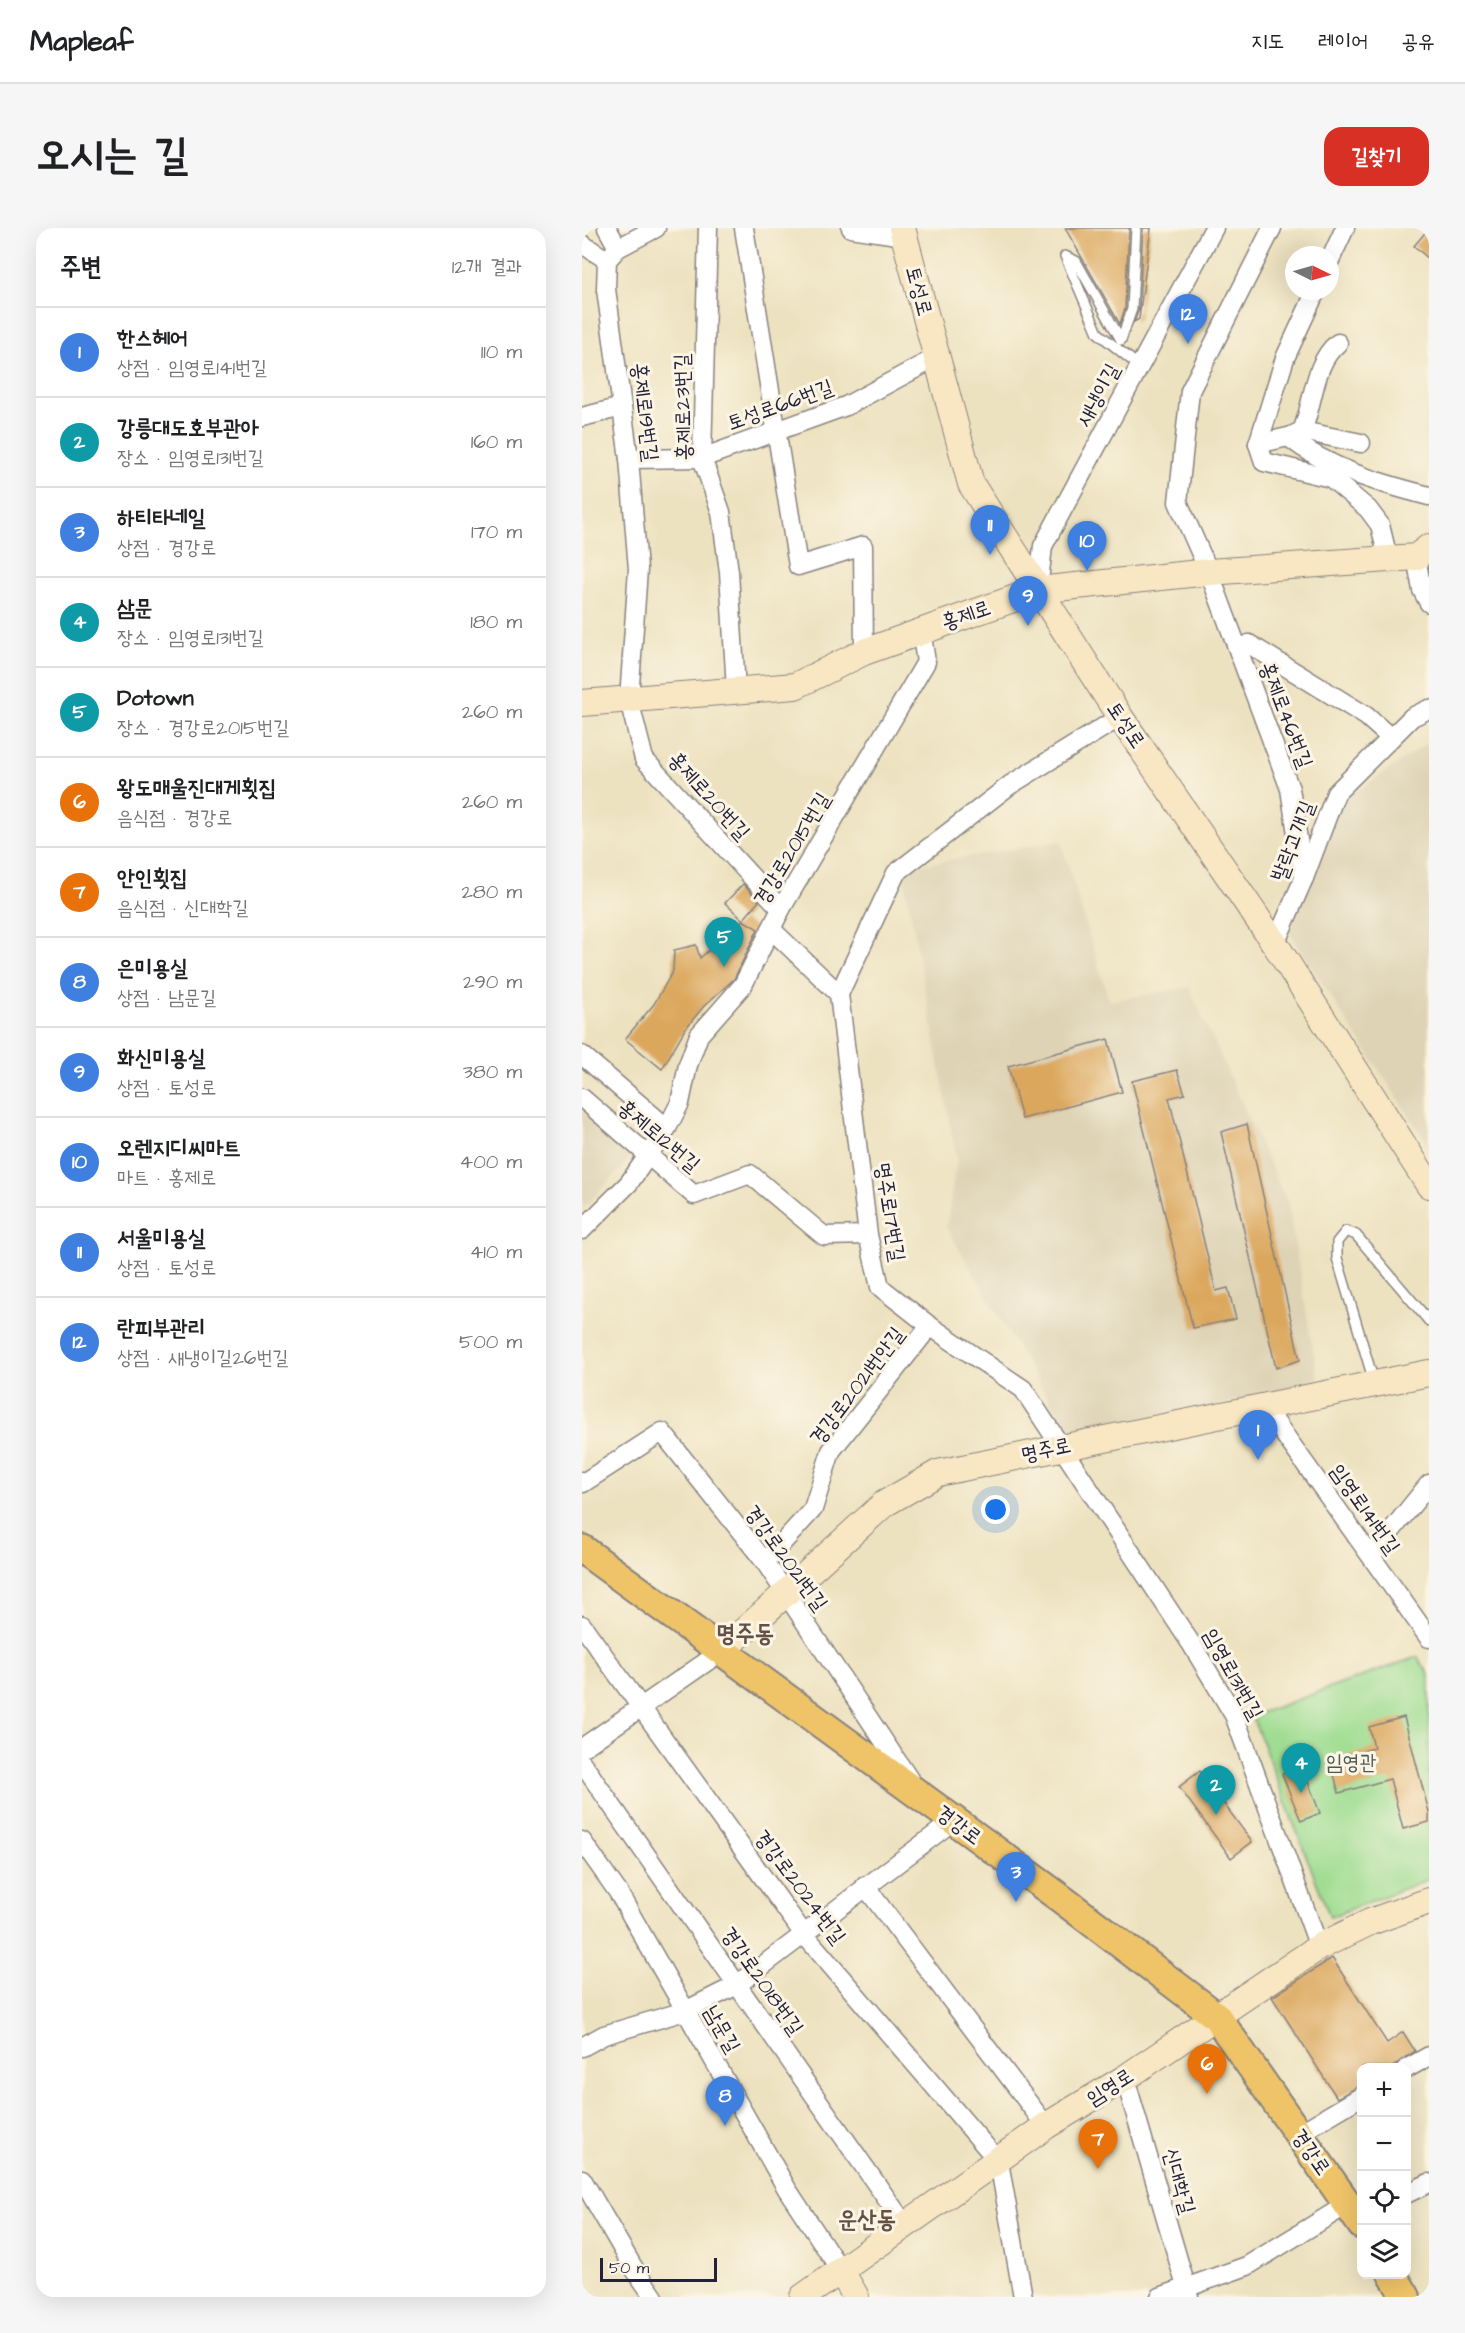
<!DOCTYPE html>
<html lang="ko">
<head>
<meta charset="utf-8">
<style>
  body { margin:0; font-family:"Architects Daughter","Poor Story",sans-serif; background:#f6f6f6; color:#202124 }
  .controls { position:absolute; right:18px; bottom:18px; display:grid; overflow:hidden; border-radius:12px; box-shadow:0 6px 24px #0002 }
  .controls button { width:54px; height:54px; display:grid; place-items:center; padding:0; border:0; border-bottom:2px solid #e0e0e0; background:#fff; color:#202124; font:30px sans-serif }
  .compass { position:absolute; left:703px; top:18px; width:54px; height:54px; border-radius:50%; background:#fff; box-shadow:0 6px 24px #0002; rotate:95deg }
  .scale { position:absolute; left:18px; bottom:15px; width:117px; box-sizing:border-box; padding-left:6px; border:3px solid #22223b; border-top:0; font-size:16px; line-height:21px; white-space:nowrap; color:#22223b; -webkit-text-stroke:4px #fcf5e5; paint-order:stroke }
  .you { position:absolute; left:414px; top:1282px; width:21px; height:21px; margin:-15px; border:4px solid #fff; border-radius:50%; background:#1a73e8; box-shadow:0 0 0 9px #1a73e833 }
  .badge { display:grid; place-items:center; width:39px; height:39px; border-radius:50%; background:#d93025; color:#fff; font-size:20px; font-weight:700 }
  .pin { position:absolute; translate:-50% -50px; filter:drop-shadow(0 2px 3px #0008) }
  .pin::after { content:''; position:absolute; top:32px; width:21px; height:18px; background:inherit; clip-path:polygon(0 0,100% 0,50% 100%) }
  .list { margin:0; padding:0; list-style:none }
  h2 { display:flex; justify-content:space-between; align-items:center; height:78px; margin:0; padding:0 24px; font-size:26px }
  h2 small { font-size:20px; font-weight:400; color:#757577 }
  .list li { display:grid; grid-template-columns:39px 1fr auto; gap:18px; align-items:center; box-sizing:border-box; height:90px; padding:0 24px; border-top:2px solid #e0e0e0 }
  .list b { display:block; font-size:22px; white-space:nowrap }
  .list p { margin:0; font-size:20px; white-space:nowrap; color:#757577 }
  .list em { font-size:20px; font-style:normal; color:#757577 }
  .icon { flex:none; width:33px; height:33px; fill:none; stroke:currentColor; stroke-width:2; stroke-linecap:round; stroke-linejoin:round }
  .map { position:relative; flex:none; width:847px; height:2069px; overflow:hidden; border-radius:18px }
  header { display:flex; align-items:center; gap:36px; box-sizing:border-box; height:84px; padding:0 30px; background:#fff; border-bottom:2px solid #e0e0e0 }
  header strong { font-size:28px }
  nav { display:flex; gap:33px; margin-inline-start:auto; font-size:21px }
  .intro { display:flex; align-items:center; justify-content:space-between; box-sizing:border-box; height:144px; padding:0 36px }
  h1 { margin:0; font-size:42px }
  .button { padding:15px 27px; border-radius:18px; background:#d93025; color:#fff; font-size:21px; font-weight:700 }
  main { display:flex; gap:36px; padding:0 36px }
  aside { flex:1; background:#fff; border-radius:18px; box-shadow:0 6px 24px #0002 }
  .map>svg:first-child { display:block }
  .built { fill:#ded3b5 }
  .green { fill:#9fdd92; stroke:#608066; stroke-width:1.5 }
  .building { fill:#dba75d }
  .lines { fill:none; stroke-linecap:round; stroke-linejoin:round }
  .lane-casing { stroke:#88827e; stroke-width:12 }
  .street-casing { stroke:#88827e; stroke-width:21 }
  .secondary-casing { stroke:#88827e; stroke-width:28 }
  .primary-casing { stroke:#88827e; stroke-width:32 }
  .lane { stroke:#fff; stroke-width:9 }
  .street { stroke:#fff; stroke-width:18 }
  .secondary { stroke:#f9e7c3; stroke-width:26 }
  .primary { stroke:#efc469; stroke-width:28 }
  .labels { text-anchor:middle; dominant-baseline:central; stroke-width:6; stroke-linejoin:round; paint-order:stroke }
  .street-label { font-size:21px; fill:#22223b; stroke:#fcf5e5 }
  .park-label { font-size:21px; fill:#485a55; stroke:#fcf5e5 }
  .quarter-label { font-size:24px; font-weight:bold; fill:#635147; stroke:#fcf5e5 }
</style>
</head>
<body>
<header>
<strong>Mapleaf</strong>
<nav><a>지도</a><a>레이어</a><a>공유</a></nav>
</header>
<div class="intro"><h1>오시는 길</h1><a class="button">길찾기</a></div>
<main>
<aside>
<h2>주변<small>12개 결과</small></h2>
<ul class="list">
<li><span class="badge" style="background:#3f7fe0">1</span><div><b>한스헤어</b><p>상점 · 임영로141번길</p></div><em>110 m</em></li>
<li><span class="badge" style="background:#0f9aa8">2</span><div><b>강릉대도호부관아</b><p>장소 · 임영로131번길</p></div><em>160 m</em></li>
<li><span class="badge" style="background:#3f7fe0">3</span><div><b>하티타네일</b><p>상점 · 경강로</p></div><em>170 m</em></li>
<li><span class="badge" style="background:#0f9aa8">4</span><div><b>삼문</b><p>장소 · 임영로131번길</p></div><em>180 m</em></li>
<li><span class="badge" style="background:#0f9aa8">5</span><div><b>Dotown</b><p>장소 · 경강로2015번길</p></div><em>260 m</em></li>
<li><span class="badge" style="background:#e8710a">6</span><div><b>왕도매울진대게횟집</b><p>음식점 · 경강로</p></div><em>260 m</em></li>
<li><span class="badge" style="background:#e8710a">7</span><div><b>안인횟집</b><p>음식점 · 신대학길</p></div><em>280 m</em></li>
<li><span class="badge" style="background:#3f7fe0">8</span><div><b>은미용실</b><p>상점 · 남문길</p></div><em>290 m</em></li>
<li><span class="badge" style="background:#3f7fe0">9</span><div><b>화신미용실</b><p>상점 · 토성로</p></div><em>380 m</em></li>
<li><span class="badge" style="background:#3f7fe0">10</span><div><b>오렌지디씨마트</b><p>마트 · 홍제로</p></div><em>400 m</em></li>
<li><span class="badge" style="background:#3f7fe0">11</span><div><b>서울미용실</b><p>상점 · 토성로</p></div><em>410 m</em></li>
<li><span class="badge" style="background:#3f7fe0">12</span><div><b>란피부관리</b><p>상점 · 새냉이길26번길</p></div><em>500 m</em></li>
</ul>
</aside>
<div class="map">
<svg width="847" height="2069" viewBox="0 0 847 2069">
  <rect width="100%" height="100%" fill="#fcf5e5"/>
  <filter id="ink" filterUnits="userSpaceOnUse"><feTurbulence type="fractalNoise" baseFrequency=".0167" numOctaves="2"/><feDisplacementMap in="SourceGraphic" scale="12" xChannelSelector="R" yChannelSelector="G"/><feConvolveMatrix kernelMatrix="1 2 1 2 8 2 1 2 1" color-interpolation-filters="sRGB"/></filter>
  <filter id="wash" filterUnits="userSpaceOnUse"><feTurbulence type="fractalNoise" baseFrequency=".008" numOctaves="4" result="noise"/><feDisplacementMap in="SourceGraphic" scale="24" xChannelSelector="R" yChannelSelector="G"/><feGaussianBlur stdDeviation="1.35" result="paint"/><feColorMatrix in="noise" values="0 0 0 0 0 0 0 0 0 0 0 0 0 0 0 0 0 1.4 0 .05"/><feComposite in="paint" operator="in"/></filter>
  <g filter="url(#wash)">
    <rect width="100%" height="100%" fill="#ede2c0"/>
    <!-- built -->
    <g class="built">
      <path d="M847 514V918L707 705 757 575Z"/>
      <path d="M479 613 527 773 607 759 706 976 737 1156 488 1208 364 999 375 931 320 640Z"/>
      <path d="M0 883 51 928 0 982Z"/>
    </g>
    <!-- green -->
    <path class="green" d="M835 1429 847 1446V1651L748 1689 670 1488Z"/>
    <g id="blocks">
      <!-- building -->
      <g class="building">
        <path d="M483 0H547L543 80 538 96Z"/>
        <path d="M561 0H569L557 91 552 94 557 81Z"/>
        <path d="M847 0V31L832 18Z"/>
        <path d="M161 656 177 673 161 692 143 675Z"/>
        <path d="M161 692 176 701 152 751 122 778 103 801 80 841 43 811 72 776 91 743 92 722 114 717 118 730Z"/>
        <path d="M526 811 540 864 440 891 426 838Z"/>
        <path d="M595 842 603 866 587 870 634 1063 646 1060 654 1091 611 1100 550 853Z"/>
        <path d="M665 896 718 1132 694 1140 639 904Z"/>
        <path d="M822 1489 847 1584V1594L821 1601 808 1551 757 1565 748 1532 792 1520 787 1499Z"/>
        <path d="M720 1538 738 1585 719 1593 700 1546Z"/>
        <path d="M618 1543 670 1614 649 1630 597 1559Z"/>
        <path d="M750 1730 805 1815 821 1804 833 1823 810 1839H780V1857L755 1870 690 1769Z"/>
      </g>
    </g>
  </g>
  <g filter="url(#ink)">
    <use href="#blocks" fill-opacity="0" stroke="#88827e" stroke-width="1.5"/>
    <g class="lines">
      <defs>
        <g id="lane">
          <path d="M554 0 550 81 539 112 494 33 483 28 516 105 557 138"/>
          <path d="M792 1154 755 1030V1014L764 1003 774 1007 847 1093"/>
        </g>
        <g id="street">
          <path d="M25 0 36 20"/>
          <path d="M74 0 36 20 25 32 24 61 47 231 56 341 47 472 62 531 199 681"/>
          <path d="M126 0 120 230 139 284 147 344 154 462"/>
          <path d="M162 0 216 338 281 318 282 424"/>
          <path d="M269 0 322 8"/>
          <path d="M690 0 608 163 596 274 627 344 708 561 722 650"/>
          <path d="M0 16 25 32"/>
          <path d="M748 32 763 0"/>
          <path d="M734 63 703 130 676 216 682 234 749 250 786 281 798 297 806 330"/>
          <path d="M0 189 40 179"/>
          <path d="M720 203C732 175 731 135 756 115"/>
          <path d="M711 207 720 203 779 215"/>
          <path d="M676 216 706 209C747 241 797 255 847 268"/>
          <path d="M47 231 120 230 264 178 355 129"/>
          <path d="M834 329 840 362 847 375"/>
          <path d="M456 362 461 318 632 0"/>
          <path d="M657 424 667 416 784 488 809 510"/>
          <path d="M189 701 257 766 286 1007 298 1059 348 1098 441 1161 610 1417 652 1487 737 1719"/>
          <path d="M693 716 722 650 754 565 830 489 847 481"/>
          <path d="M257 766 314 645 428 557 538 489"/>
          <path d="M0 827 85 900"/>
          <path d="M0 870 112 967 168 946 242 1008 286 1007"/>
          <path d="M0 1002 47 955 85 900 98 875 106 837 117 807 161 757 199 681 344 434 339 402"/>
          <path d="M682 1178 847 1410"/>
          <path d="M0 1253 1 1255 80 1204 183 1334 329 1554"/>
          <path d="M789 1328 847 1256"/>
          <path d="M183 1334 231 1281 249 1223 348 1098"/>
          <path d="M0 1397 221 1705 417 1934 441 2069"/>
          <path d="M0 1520 140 1423"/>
          <path d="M0 1535 323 1997"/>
          <path d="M0 1613 36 1664 205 1961 259 2043"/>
          <path d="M283 1658 464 1898"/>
          <path d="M0 1819 22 1807 103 1783 155 1757 371 1593"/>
          <path d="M824 1841 847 1828"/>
          <path d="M543 1850 607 2069"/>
          <path d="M716 1906 780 1868"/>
          <path d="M0 1951 51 2039 72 2069"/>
          <path d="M824 1966 847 1955"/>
          <path d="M578 2069 665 2038 766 1976"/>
        </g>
        <g id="secondary">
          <path d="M320 0 389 256 538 489 693 716 847 957"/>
          <path d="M0 475 213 458 282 424 456 362 627 344 834 329 847 319"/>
          <path d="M140 1423 302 1276 356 1245 847 1145"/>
          <path d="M259 2043 274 2069"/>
          <path d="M221 2069 464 1898 543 1850 737 1719 788 1694 847 1673"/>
        </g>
        <g id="primary">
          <path d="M0 1321 481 1672 634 1788 780 1997"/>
          <path d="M810 2046 824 2069"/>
        </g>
      </defs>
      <!-- lane casing -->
      <use href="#lane" class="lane-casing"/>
      <!-- street casing -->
      <use href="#street" class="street-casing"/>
      <!-- secondary casing -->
      <use href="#secondary" class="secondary-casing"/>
      <!-- primary casing -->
      <use href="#primary" class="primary-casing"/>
      <!-- lane -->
      <use href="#lane" class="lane"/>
      <!-- street -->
      <use href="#street" class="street"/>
      <!-- secondary -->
      <use href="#secondary" class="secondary"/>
      <!-- primary -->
      <use href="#primary" class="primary"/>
    </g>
  </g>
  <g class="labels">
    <!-- street labels -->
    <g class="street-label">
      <text transform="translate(337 63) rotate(75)">토성로</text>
      <text transform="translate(516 167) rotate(-62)">새냉이길</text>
      <text transform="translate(198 177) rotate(-20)">토성로66번길</text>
      <text transform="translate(101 179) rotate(-91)">홍제로23번길</text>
      <text transform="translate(63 184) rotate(83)">홍제로19번길</text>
      <text transform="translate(384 387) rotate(-19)">홍제로</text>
      <text transform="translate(704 487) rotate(69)">홍제로46번길</text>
      <text transform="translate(544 497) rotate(56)">토성로</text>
      <text transform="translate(127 568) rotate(48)">홍제로20번길</text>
      <text transform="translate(711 613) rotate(-69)">발락고개길</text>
      <text transform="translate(210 621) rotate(-59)">경강로2015번길</text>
      <text transform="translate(77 908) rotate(40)">홍제로12번길</text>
      <text transform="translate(308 984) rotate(81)">명주로17번길</text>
      <text transform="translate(275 1158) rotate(-53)">경강로2021번안길</text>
      <text transform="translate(464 1222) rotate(-12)">명주로</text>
      <text transform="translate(783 1281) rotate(55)">임영로141번길</text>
      <text transform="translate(204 1330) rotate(54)">경강로2021번길</text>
      <text transform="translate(651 1446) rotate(61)">임영로131번길</text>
      <text transform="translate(377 1597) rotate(37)">경강로</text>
      <text transform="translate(218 1659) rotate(53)">경강로2024번길</text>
      <text transform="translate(180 1753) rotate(55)">경강로2018번길</text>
      <text transform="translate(140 1801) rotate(60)">남문길</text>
      <text transform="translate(528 1859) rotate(-32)">임영로</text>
      <text transform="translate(729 1924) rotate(55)">경강로</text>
      <text transform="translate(597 1953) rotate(74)">신대학길</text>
    </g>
    <!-- park labels -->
    <g class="park-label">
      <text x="769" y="1534">임영관</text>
    </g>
    <!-- quarter labels -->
    <g class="quarter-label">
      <text x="163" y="1406">명주동</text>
      <text x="285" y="1992">운산동</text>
    </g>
  </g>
</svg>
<div class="controls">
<button>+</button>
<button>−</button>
<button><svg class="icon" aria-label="locate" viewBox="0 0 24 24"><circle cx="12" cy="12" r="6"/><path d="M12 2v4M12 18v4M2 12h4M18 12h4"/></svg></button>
<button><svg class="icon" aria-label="layers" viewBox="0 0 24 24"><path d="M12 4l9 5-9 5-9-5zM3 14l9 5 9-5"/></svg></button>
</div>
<svg class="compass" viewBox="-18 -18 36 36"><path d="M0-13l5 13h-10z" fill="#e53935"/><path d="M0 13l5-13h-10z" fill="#757577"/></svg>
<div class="scale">50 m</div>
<div class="you"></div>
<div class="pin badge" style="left:676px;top:1232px;background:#3f7fe0">1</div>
<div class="pin badge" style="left:634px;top:1587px;background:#0f9aa8">2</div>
<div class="pin badge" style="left:434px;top:1674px;background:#3f7fe0">3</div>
<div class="pin badge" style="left:719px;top:1565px;background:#0f9aa8">4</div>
<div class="pin badge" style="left:142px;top:739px;background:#0f9aa8">5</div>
<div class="pin badge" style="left:625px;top:1866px;background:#e8710a">6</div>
<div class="pin badge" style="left:516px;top:1941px;background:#e8710a">7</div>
<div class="pin badge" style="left:143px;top:1898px;background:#3f7fe0">8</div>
<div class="pin badge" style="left:446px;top:398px;background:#3f7fe0">9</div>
<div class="pin badge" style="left:505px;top:343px;background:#3f7fe0">10</div>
<div class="pin badge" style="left:408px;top:327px;background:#3f7fe0">11</div>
<div class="pin badge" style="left:606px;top:116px;background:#3f7fe0">12</div>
</div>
</main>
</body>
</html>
